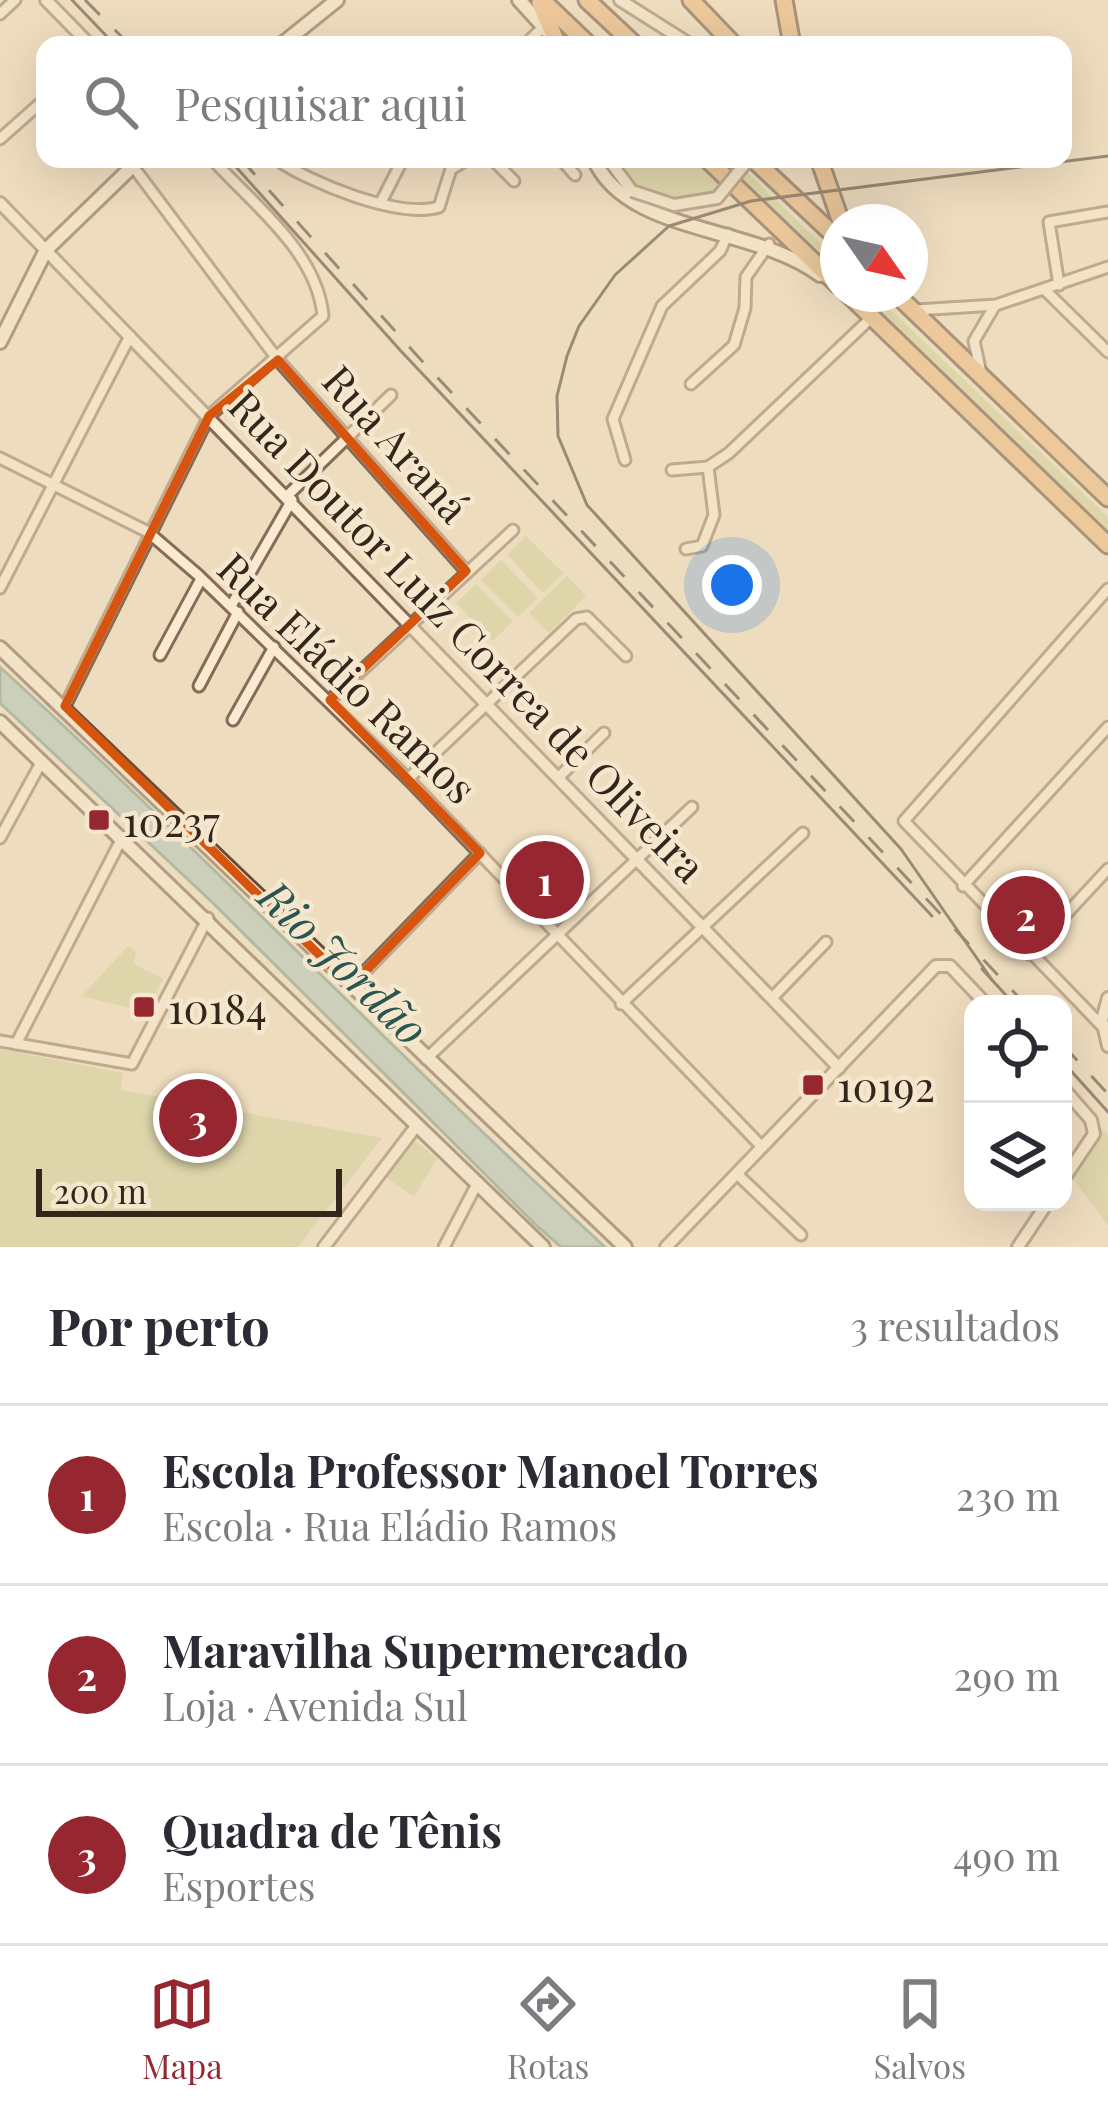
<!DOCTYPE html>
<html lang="pt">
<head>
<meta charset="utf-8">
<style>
  body { margin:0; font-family:"Playfair Display",serif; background:#f2f2f3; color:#2b2b33 }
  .controls { position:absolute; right:36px; bottom:36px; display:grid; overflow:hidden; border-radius:24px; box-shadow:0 12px 48px #0002 }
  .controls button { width:108px; height:108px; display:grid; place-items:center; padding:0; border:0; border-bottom:3px solid #e1e1e2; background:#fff; color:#2b2b33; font:60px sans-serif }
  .compass { position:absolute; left:820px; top:204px; width:108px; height:108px; border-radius:50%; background:#fff; box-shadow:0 12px 48px #0002; rotate:124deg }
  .scale { position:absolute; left:36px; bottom:30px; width:306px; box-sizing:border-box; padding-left:12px; border:6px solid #35261c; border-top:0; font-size:33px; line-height:42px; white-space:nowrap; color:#35261c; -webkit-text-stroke:9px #f5e7ce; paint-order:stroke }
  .you { position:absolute; left:732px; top:585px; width:42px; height:42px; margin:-30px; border:9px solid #fff; border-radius:50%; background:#1a73e8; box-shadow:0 0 0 18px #1a73e833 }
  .badge { display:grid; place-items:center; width:78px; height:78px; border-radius:50%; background:#962730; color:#fff; font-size:39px; font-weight:700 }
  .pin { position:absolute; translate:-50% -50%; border:6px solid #fff; box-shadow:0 3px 12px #0006 }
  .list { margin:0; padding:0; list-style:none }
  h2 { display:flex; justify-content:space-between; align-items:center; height:156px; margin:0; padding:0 48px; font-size:51px }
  h2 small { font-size:39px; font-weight:400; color:#7c7c81 }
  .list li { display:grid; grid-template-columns:78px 1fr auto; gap:36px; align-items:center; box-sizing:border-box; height:180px; padding:0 48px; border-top:3px solid #e1e1e2 }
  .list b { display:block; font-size:45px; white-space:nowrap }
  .list p { margin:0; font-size:39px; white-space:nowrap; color:#7c7c81 }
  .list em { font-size:39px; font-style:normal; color:#7c7c81 }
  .icon { flex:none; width:66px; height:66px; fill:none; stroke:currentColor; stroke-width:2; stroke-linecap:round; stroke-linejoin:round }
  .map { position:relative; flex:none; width:1108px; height:1247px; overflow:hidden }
  .search { position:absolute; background:#fff; box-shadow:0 12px 48px #0002; left:36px; right:36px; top:36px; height:132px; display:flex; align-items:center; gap:30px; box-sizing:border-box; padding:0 42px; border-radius:24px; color:#7c7c81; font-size:45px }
  .sheet { height:696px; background:#fff }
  nav { display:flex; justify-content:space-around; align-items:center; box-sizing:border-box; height:168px; border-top:3px solid #e1e1e2; background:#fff; font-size:33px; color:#7c7c81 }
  nav a { display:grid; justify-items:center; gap:6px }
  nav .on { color:#962730 }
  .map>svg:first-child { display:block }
  .green { fill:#c9cc93 }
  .water { fill:#a2bfb4; stroke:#698d81; stroke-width:3 }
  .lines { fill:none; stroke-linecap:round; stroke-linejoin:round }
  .minor-casing { stroke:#866c57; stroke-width:15 }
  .tertiary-casing { stroke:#866c57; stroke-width:16 }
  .secondary-casing { stroke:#684e3a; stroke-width:18 }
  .trunk-casing { stroke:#543b2c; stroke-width:21 }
  .minor { stroke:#f9ead1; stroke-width:9 }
  .tertiary { stroke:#f9ead1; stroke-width:10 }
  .secondary { stroke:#f9ead1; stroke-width:12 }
  .trunk { stroke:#e9b071; stroke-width:15 }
  .tram { stroke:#35261c; stroke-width:3 }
  .rail { stroke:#35261c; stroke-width:3; stroke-dasharray:21 21; stroke-linecap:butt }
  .tertiary-bridge-casing { stroke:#866c57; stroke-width:16; stroke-linecap:butt }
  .tertiary-bridge { stroke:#f9ead1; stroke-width:10 }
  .marked { fill:none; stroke:#d6540e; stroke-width:9; stroke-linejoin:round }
  .poi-dot { fill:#962730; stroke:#f5e7ce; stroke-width:4.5 }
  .labels { text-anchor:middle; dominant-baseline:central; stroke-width:9; stroke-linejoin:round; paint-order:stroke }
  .street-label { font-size:42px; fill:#35261c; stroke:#f5e7ce }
  .poi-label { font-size:42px; fill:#35261c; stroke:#f5e7ce; text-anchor:start }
  .water-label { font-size:45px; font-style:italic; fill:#2b564f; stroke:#f5e7ce }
</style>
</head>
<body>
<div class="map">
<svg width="1108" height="1247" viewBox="0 0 1108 1247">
  <rect width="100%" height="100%" fill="#eedcbe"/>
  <!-- green -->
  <g class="green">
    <path d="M611 159H703L729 184C686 220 641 197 611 159Z"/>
    <path d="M716 159H733L838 260V274Z"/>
    <path d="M859 294H874L1108 517V531Z"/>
    <path d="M526 536 563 573 543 593 507 555Z"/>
    <path d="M501 560 538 598 518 617 481 580Z"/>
    <path d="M567 576 586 596 549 633 529 613Z"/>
    <path d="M476 584 513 621 493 641 456 603Z"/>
    <path d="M128 946 136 952 134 964 163 979 145 1012 82 996Z"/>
    <path d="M0 1049 123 1073 121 1090 382 1138 298 1247H0Z"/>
    <path d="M1102 1129 1108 1134V1226L1070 1175Z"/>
    <path d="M412 1138 437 1159 414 1197 384 1176Z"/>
  </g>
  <!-- water -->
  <path class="water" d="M0 667C206 855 399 1058 605 1247H561L537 1226 214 904 0 703Z"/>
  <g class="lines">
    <defs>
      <g id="minor">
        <path d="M0 14 15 0"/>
        <path d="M525 45 544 26"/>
        <path d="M0 139 45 99"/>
        <path d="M276 159C310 183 399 219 439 207L451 169 468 159"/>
        <path d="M492 159 514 181"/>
        <path d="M561 159 575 175"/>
        <path d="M132 165 278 360 466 571"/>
        <path d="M381 202 403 159"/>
        <path d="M1059 285 1049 222 1108 212"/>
        <path d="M1045 290 1108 352"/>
        <path d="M916 310 996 305 1108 267"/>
        <path d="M981 373 974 341 994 307"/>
        <path d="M691 384 734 345 745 308 746 277 769 244"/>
        <path d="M0 458 148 532 198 575 408 779 762 1147"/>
        <path d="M625 460 613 419 662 306 720 251 728 234"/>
        <path d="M672 470 708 467 729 453 872 317"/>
        <path d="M288 495 391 395"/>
        <path d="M686 549 702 546 714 515 708 467"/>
        <path d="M0 588 130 336"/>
        <path d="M231 606 292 500"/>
        <path d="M160 655 201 579"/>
        <path d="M199 686 238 612"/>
        <path d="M330 700 513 530"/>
        <path d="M65 706 209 416 323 316C317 252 254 205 212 159"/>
        <path d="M233 720 274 647"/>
        <path d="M559 777 604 733"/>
        <path d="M408 779 576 619 587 617 626 656"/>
        <path d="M0 838 42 761"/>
        <path d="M963 886 1108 727"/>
        <path d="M1029 954 1108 869"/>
        <path d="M351 986 480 853"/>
        <path d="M773 997 826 942"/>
        <path d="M621 1004 803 833"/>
        <path d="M1102 1026 904 821 1108 589"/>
        <path d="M0 1041 132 1064 208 918"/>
        <path d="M16 1044 122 838"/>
        <path d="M426 1059 692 807"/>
        <path d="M737 1174 801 1235"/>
        <path d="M444 1247 478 1182"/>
      </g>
      <g id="tertiary">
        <path d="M46 0 90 45"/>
        <path d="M620 0 691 45"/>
        <path d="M608 159 632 191"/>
        <path d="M0 203 839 1068"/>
        <path d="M1108 998 1102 1020 1108 1046"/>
        <path d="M1063 1088 1091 1120 1094 1134 1063 1180"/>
        <path d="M324 1247 417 1125"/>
        <path d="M666 1247 936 966H950L986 1004"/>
        <path d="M1018 1247 1048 1202"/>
      </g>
      <g id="secondary">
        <path d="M519 0 550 34"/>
        <path d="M281 45 337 0"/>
        <path d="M594 159C626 234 753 225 820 275"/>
        <path d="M0 342 46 250 140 159"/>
        <path d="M0 648 625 1247"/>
        <path d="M0 722 543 1247"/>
      </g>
      <g id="trunk">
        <path d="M542 0 589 45"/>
        <path d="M587 0 635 45"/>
        <path d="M691 0 734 45"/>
        <path d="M784 0 792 45"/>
        <path d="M540 3 558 45"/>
        <path d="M707 159 838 285"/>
        <path d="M753 159 838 239"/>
        <path d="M819 159 841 222"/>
        <path d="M848 294 1108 545"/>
        <path d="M896 294 1108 498"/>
      </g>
    </defs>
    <!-- minor casing -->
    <use href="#minor" class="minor-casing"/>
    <!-- tertiary casing -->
    <use href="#tertiary" class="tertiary-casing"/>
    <!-- secondary casing -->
    <use href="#secondary" class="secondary-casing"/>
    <!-- trunk casing -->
    <use href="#trunk" class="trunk-casing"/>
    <!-- minor -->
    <use href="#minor" class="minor"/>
    <!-- tertiary -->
    <use href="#tertiary" class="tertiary"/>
    <!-- secondary -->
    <use href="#secondary" class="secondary"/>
    <!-- trunk -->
    <use href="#trunk" class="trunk"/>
    <!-- tram -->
    <g class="tram">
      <path d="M72 0 115 45"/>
      <path d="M229 159 400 350 932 916"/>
      <path d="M982 969 1014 1004"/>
      <path d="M992 980 901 849 587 505 558 436 557 396 567 356 579 326 615 275 669 226 751 201 1108 156"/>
      <path d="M1063 1062 1108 1112"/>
    </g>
    <!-- rail -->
    <g class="rail">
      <path d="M85 0 130 45"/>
      <path d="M241 159 422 361 1025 1004"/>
      <path d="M1063 1045 1108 1094"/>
    </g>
    <defs>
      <path id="tertiary-bridge" d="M632 191 674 205 717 198 749 159"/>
    </defs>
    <!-- tertiary-bridge casing -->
    <use href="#tertiary-bridge" class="tertiary-bridge-casing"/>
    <!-- tertiary-bridge -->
    <use href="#tertiary-bridge" class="tertiary-bridge"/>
  </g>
  <!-- marked area -->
  <path d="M0 0H1108V1247H0ZM278 360 466 571 330 700 480 853 351 986 65 706 209 416Z" fill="#eedcbe" fill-opacity=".55" fill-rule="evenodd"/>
  <path class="marked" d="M278 360 466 571 330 700 480 853 351 986 65 706 209 416Z"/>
  <!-- markers -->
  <g class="poi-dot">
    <rect x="87" y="808" width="24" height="24" rx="6"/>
    <rect x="132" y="995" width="24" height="24" rx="6"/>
    <rect x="801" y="1073" width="24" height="24" rx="6"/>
  </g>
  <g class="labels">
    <!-- street labels -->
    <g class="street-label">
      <text transform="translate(397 443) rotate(48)">Rua Araná</text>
      <text transform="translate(468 635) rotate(46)">Rua Doutor Luiz Correa de Oliveira</text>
      <text transform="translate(348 677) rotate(44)">Rua Eládio Ramos</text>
    </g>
    <!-- poi labels -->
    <g class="poi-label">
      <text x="123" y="820">10237</text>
      <text x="168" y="1007">10184</text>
      <text x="837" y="1085">10192</text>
    </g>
    <!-- water labels -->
    <g class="water-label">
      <text transform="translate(345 961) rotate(44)">Rio Jordão</text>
    </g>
  </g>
</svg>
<div class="controls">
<button><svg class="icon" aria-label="locate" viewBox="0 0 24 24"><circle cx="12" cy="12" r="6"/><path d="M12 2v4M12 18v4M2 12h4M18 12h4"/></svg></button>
<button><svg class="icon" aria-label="layers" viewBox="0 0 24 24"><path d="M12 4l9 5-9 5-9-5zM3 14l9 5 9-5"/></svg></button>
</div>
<svg class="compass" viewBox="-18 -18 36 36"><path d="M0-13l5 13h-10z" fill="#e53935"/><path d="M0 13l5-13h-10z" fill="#7c7c81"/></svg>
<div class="scale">200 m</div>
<div class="you"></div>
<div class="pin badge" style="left:545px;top:880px">1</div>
<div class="pin badge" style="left:1026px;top:915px">2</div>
<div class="pin badge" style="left:198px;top:1118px">3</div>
<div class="search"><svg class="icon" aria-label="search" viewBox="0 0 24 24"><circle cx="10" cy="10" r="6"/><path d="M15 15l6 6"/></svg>Pesquisar aqui</div>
</div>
<section class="sheet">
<h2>Por perto<small>3 resultados</small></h2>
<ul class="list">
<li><span class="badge">1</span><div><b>Escola Professor Manoel Torres</b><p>Escola · Rua Eládio Ramos</p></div><em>230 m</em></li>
<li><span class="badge">2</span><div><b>Maravilha Supermercado</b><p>Loja · Avenida Sul</p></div><em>290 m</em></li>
<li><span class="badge">3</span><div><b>Quadra de Tênis</b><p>Esportes</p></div><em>490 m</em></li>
</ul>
</section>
<nav>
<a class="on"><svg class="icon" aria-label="map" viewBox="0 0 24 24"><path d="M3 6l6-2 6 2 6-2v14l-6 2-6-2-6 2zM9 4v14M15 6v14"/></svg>Mapa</a>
<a><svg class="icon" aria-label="directions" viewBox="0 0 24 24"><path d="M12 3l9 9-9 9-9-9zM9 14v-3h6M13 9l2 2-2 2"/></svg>Rotas</a>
<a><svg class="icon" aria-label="saved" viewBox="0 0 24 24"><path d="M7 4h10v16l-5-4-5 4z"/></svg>Salvos</a>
</nav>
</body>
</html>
